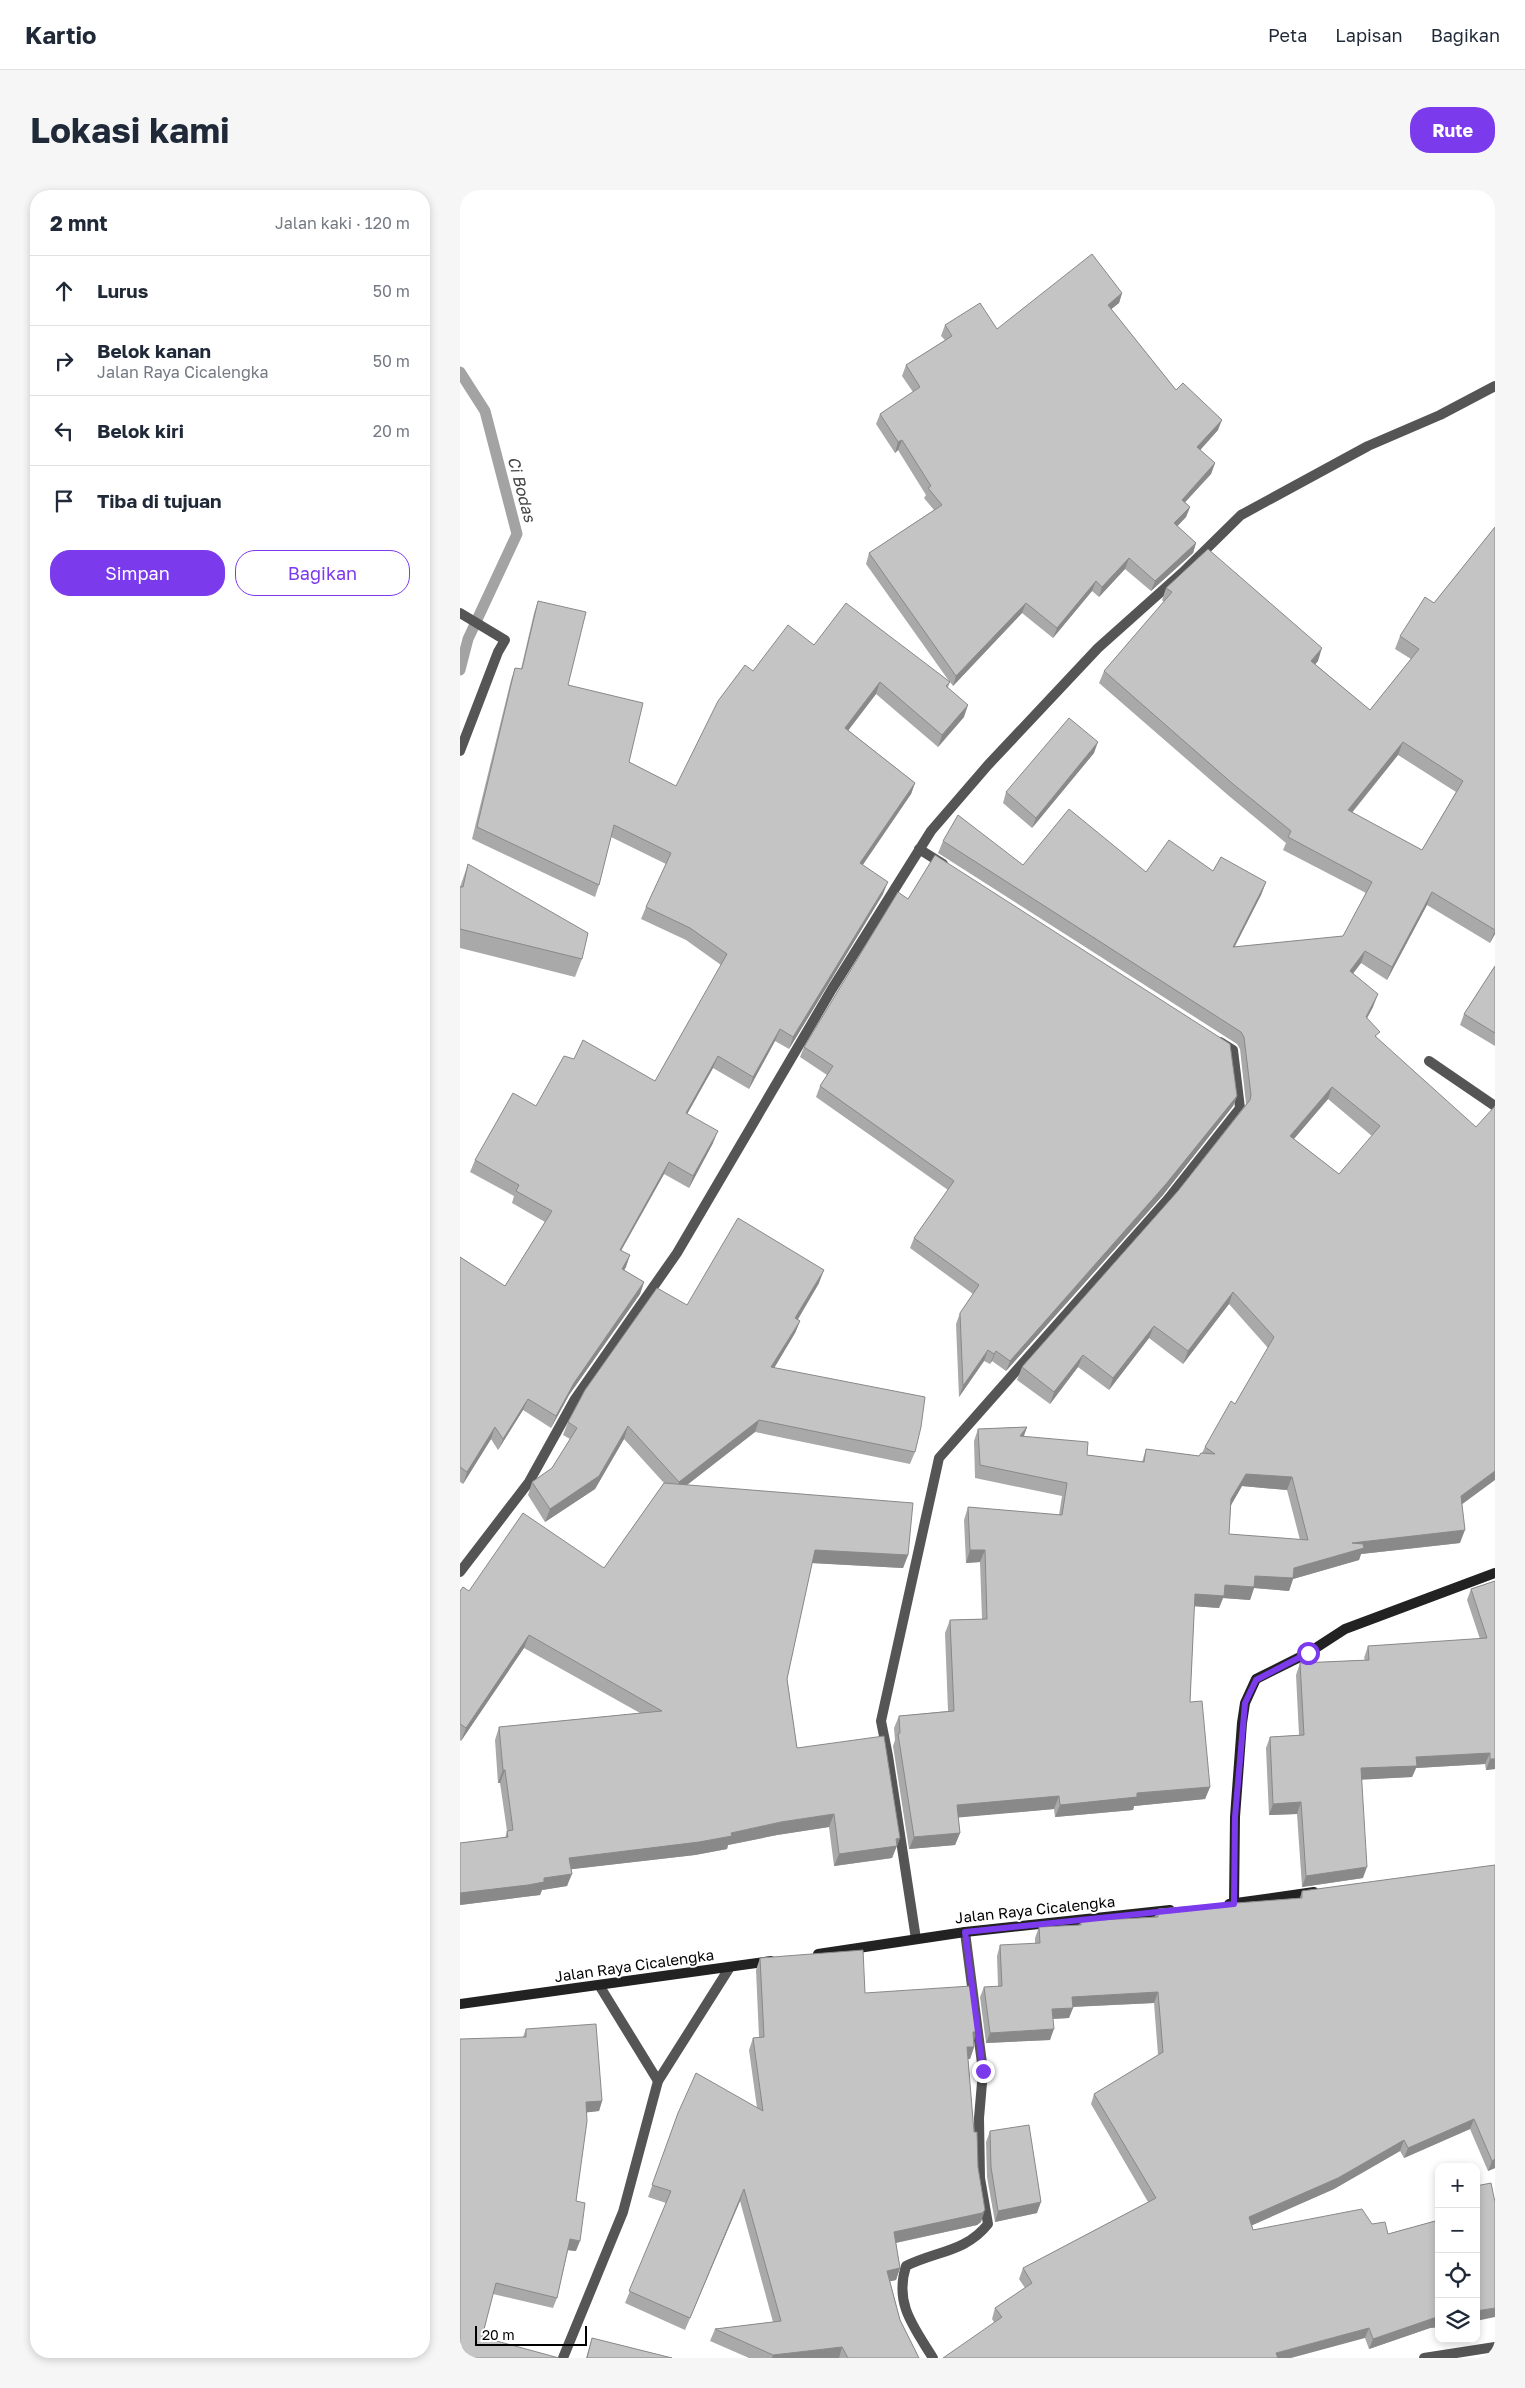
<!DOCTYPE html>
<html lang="id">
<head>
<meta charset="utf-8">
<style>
  body { margin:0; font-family:"Golos Text",sans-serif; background:#f6f6f7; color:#1f2937 }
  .controls { position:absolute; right:15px; bottom:15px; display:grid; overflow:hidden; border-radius:10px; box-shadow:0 2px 8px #0003 }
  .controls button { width:45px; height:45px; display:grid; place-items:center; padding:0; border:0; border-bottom:1px solid #e0e1e3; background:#fff; color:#1f2937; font:25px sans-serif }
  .scale { position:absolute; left:15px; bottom:12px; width:112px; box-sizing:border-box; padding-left:5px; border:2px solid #000; border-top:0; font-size:14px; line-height:18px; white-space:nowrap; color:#000; -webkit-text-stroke:4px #fff; paint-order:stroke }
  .stop { position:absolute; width:15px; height:15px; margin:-11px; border:4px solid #7c3aed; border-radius:50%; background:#fff }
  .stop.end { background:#7c3aed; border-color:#fff; box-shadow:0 1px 5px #0008 }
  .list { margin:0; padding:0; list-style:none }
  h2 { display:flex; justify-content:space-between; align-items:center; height:65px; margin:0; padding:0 20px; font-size:21px }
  h2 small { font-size:16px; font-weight:400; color:#747a83 }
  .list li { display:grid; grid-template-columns:32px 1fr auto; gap:15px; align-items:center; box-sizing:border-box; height:70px; padding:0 20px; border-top:1px solid #e0e1e3 }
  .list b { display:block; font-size:19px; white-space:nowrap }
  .list p { margin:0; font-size:16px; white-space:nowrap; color:#747a83 }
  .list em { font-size:16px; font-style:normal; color:#747a83 }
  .actions { display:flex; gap:10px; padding:15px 20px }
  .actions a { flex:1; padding:11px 0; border:1px solid #7c3aed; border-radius:20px; text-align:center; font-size:18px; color:#7c3aed }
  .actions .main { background:#7c3aed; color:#fff }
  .icon { flex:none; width:28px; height:28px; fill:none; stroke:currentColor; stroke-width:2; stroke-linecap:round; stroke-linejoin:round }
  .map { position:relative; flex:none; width:1035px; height:2168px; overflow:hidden; border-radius:20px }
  header { display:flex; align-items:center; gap:30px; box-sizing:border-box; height:70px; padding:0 25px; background:#fff; border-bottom:1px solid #e0e1e3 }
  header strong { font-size:24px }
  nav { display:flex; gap:28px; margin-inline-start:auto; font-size:18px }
  .intro { display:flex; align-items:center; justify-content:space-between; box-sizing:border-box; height:120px; padding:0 30px }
  h1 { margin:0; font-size:35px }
  .button { padding:12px 22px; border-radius:20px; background:#7c3aed; color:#fff; font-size:18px; font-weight:700 }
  main { display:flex; gap:30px; padding:0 30px }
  aside { flex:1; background:#fff; border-radius:20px; box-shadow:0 2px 8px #0003 }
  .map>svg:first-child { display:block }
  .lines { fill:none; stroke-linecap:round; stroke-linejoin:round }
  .stream { stroke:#a3a3a3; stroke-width:11 }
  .street { stroke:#555; stroke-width:10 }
  .secondary { stroke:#222; stroke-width:10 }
  .wall { fill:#a9a9a9; fill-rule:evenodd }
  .shaded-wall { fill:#898989 }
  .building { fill:#c4c4c4; stroke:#898989; fill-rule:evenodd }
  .route { stroke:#7c3aed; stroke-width:6 }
  .labels { text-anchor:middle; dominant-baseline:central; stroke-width:4; stroke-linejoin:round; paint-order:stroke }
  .street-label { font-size:15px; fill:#000; stroke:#fff }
  .water-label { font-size:16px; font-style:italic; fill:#444; stroke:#fff }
</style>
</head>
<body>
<header>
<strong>Kartio</strong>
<nav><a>Peta</a><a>Lapisan</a><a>Bagikan</a></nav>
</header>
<div class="intro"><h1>Lokasi kami</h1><a class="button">Rute</a></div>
<main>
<aside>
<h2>2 mnt<small>Jalan kaki · 120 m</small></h2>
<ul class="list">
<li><svg class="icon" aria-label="ahead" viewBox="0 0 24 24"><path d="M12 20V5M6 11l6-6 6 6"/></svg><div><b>Lurus</b></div><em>50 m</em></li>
<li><svg class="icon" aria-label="right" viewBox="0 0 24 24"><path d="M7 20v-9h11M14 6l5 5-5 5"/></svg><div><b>Belok kanan</b><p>Jalan Raya Cicalengka</p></div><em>50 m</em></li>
<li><svg class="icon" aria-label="left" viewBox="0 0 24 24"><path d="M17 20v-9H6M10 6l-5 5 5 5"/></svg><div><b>Belok kiri</b></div><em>20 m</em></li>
<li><svg class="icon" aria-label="arrive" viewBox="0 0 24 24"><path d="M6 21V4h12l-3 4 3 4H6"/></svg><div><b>Tiba di tujuan</b></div></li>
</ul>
<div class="actions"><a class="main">Simpan</a><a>Bagikan</a></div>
</aside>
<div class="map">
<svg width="1035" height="2168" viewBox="0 0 1035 2168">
  <rect width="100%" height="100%" fill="#fff"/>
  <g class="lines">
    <!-- stream -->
    <path class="stream" d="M0 182 25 221 57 344 8 449 0 480"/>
    <!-- street -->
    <g class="street">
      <path d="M0 423 45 450 38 462 0 561"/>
      <path d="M459 659 483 674"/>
      <path d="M969 871 1035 916"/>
      <path d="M0 1382 69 1292 115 1209 217 1063 372 799 471 641 528 575 638 458 722 383 781 325 908 256 980 225 1035 196"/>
      <path d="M456 1749 428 1566 421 1531 479 1268 708 1009 780 918 773 860 760 852"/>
      <path d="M139 1795 198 1891"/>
      <path d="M103 2168 163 2022 198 1891 270 1777"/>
      <path d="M473 2168C454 2137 434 2114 446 2076 476 2061 506 2062 528 2034L520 1988 519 1928 523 1881 505 1742"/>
      <path d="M964 2168 1035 2157"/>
    </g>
    <!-- secondary -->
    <g class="secondary">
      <path d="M769 1714 854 1702"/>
      <path d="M774 1714 775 1627 782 1533 785 1513 796 1489 848 1463 885 1439 1035 1383"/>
      <path d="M358 1764 505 1742 710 1720"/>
      <path d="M0 1814 311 1771"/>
    </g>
  </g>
  <!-- wall -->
  <g class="wall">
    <path d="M662 103 659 113 651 119 716 200 758 240 740 260 755 273 751 284 725 312 730 317 726 327 717 336 736 353 733 363 691 401 665 379 639 407 632 401 593 448 562 423 493 496 490 492 488 497 504 527 478 557 416 504 388 540 455 593 451 604 402 675 423 704 329 859 315 851 289 899 253 878 227 924 253 953 229 998 204 984 161 1061 170 1065 164 1080 184 1092 180 1104 109 1205 91 1238 63 1220 38 1260 31 1249 3 1294 0 1292V1067L45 1096 85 1032 52 1013 54 1006 10 982 15 970 76 916 114 869 195 891 261 775 226 750 181 729 186 717 206 674 151 647 139 695 135 707 12 649 51 490 55 478 61 479 74 423 78 411 108 495 169 572 216 596 293 481 354 455 489 491 406 374 409 363 474 320 464 308 466 305 438 260 435 263 416 234 420 224 453 202 442 186 446 175 485 150 481 146 485 135 537 139Z"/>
    <path d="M1035 337V744L1030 753 967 715 927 790 901 773 893 783 913 817 907 828 917 848 1002 1314 1000 1353 901 1364 899 1370 833 1389 829 1401 794 1398 790 1410 763 1408 759 1418 734 1416 730 1512 750 1597 745 1609 674 1616 673 1620 595 1627 594 1619 498 1627 500 1643 495 1655 449 1659 433 1556 435 1550 434 1538 439 1526 488 1521 485 1443 490 1430 522 1429 520 1372 506 1373 504 1330 508 1317 599 1325 602 1306 515 1288 514 1251 518 1239 567 1237 564 1246 627 1265 682 1272 686 1259 739 1266 742 1263 745 1257 775 1214 808 1158 769 1114 723 1174 689 1148 649 1200 618 1177 590 1214 557 1190 562 1177 718 1001 786 914 780 859 777 854 478 663 483 651 563 675 686 682 753 681 806 692 801 705 774 757 883 746 906 703 823 660 826 653 769 606 639 493 644 481 704 412 702 410 706 398 858 471 855 474 910 520 951 469 935 459 940 446 974 413ZM938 565 996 602 962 660 892 623ZM868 909 912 946 879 984 834 949ZM782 1296 827 1300 840 1350 769 1344 771 1315Z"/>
    <path d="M634 563 572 638 543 613 546 602Z"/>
    <path d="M8 674 122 769 115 787 0 758V697Z"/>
    <path d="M448 709 777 906 773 916 703 1005 546 1181 532 1171 530 1174 524 1171 499 1207 496 1134 500 1123 513 1104 450 1058 454 1048 488 1000 356 907 360 896 367 885 340 867 344 857Z"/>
    <path d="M1035 776V856L1000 835 1004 824Z"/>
    <path d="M359 1093 338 1129 340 1131 335 1143 314 1178 455 1262 450 1274 295 1242 227 1295 448 1365 443 1378 352 1373 327 1489 337 1558 440 1648 432 1668 374 1676 369 1637 317 1645 268 1655 267 1659 235 1665 111 1679 107 1696 82 1700 80 1705 63 1707 0 1715V1653L45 1648 47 1641 40 1593H38L35 1550 39 1537 180 1523 64 1458 1 1551 0 1550V1401H9L144 1378 204 1293 164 1249 135 1299 85 1332 68 1305 72 1292 92 1278 110 1249 103 1245 108 1232 227 1115Z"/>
    <path d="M1035 1391V1579L1026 1580 1025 1574 956 1578 952 1587 902 1589 903 1688 842 1697 837 1624 809 1625 806 1558 810 1547 839 1545 836 1485 840 1473 905 1470 904 1468 908 1456 1020 1449 1007 1410 1011 1399Z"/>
    <path d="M1035 1675V1978L1028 1981 1010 1939 944 1968 940 1961 874 1999 792 2035 793 2040 912 2034 928 2044 978 2030 975 2014 979 2004V2137L970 2138 909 2159 905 2148 534 2132 532 2129 535 2118 565 2098 559 2089 563 2078 688 2012 631 1914 634 1904 698 1865 694 1813 613 1817 609 1828 593 1829 590 1850 526 1853 520 1807 524 1797 538 1796 537 1766 540 1755 575 1754V1748L579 1737 619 1735 621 1731 695 1727 698 1719 840 1708 842 1701Z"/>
    <path d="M300 1768 405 1803 514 1851V1857L510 1869H508L514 1942 518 1977 521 2032 517 2035 436 2053 440 2078 436 2090 430 2091 440 2130 459 2168H289L250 2151 255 2139 313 2132 280 2011 225 2140 165 2113 206 2013 188 2007 218 1923 297 1918 289 1860 293 1848 299 1847 296 1780Z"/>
    <path d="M66 1839 142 1911 139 1921 127 1922 116 2011V2061L108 2060 97 2108 93 2118 33 2104 22 2147 0 2168 63 1847Z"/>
    <path d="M530 1941 577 2023 535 2032 527 1987 526 1952Z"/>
    <path d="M132 2148 212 2168H126Z"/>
  </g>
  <!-- shaded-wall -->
  <g class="shaded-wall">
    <path d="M662 103 659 113 644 125 648 115Z"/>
    <path d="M762 230 758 240 734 267 737 257Z"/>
    <path d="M442 250 438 260 435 263 438 252Z"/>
    <path d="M755 273 751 284 718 320 722 310Z"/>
    <path d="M730 317 726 327 710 344 714 333Z"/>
    <path d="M736 353 733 363 691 401 695 391Z"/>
    <path d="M669 368 665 379 639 407 642 397Z"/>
    <path d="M636 391 632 401 593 448 597 438Z"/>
    <path d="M566 413 562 423 493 496 496 486Z"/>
    <path d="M862 458 858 471 847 484 851 471Z"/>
    <path d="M420 492 416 504 381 550 385 538Z"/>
    <path d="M508 515 504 527 478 557 482 545Z"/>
    <path d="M638 552 634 563 572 638 576 628Z"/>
    <path d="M943 552 938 565 883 633 888 620Z"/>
    <path d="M455 593 451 604 396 685 400 673Z"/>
    <path d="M428 692 423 704 329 859 333 847Z"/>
    <path d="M806 692 801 705 768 770 773 757Z"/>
    <path d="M972 702 967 715 927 790 932 777Z"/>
    <path d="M1035 740V744L1030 753Z"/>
    <path d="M905 761 901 773 886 793 890 781Z"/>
    <path d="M918 804 913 817 901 839 906 827Z"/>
    <path d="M320 839 315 851 289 899 293 887Z"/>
    <path d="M258 866 253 878 221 935 226 923Z"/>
    <path d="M872 897 868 909 826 958 830 946Z"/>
    <path d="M777 906 773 916 703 1005 546 1181 550 1171Z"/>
    <path d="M258 941 253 953 229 998 233 986Z"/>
    <path d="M209 972 204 984 155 1071 160 1060Z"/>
    <path d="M170 1065 166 1077 158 1091 162 1079Z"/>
    <path d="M364 1080 359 1093 331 1141 335 1128Z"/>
    <path d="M184 1092 180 1104 109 1205 91 1238 96 1226 114 1193Z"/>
    <path d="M773 1102 769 1114 723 1174 728 1161Z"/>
    <path d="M340 1131 335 1143 307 1190 311 1177Z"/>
    <path d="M694 1136 689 1148 649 1200 653 1188Z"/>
    <path d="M528 1160 524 1171 499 1207 503 1196Z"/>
    <path d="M536 1161 532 1171 530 1174 534 1164Z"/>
    <path d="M623 1165 618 1177 590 1214 594 1202Z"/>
    <path d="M68 1209 63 1220 38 1260 43 1249Z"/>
    <path d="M299 1230 295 1242 214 1305 219 1292Z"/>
    <path d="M168 1236 164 1249 135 1299 85 1332 90 1319Z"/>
    <path d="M35 1237 31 1249 3 1294 7 1282Z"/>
    <path d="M567 1237 562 1250 560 1246Z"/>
    <path d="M1035 1281V1290L997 1318 1001 1306Z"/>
    <path d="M786 1284 832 1287 827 1300 782 1296 767 1322 771 1309Z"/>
    <path d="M1005 1340 1000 1353 901 1364 899 1370 833 1389 829 1401 794 1398 790 1410 763 1408 759 1418 731 1416 735 1404 795 1386 834 1378 892 1353Z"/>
    <path d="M355 1360 448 1365 443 1378 351 1373Z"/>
    <path d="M510 1360H525L520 1372 506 1373Z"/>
    <path d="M69 1445 64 1458 1 1551 6 1538Z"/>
    <path d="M1030 1563 1025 1574 956 1578 952 1587 897 1590 901 1578 956 1567Z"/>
    <path d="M1030 1569H1035V1579L1026 1580Z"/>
    <path d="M43 1580H45L40 1593H38Z"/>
    <path d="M750 1597 745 1609 674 1616 673 1620 595 1627 600 1615 677 1603Z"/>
    <path d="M599 1606 594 1619 493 1628 497 1615Z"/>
    <path d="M841 1612 837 1624 809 1625 813 1614Z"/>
    <path d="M374 1624 369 1637 317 1645 268 1655 267 1659 235 1665 105 1680 109 1668 271 1643 321 1632Z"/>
    <path d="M500 1643 495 1655 449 1659 454 1647Z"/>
    <path d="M440 1648 432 1668 374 1676 379 1664 436 1649Z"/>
    <path d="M907 1677 903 1688 842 1697 846 1686Z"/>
    <path d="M112 1684 107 1696 82 1700 80 1705 63 1707 0 1715V1703L84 1688Z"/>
    <path d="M698 1802 694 1813 608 1817 612 1807Z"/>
    <path d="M613 1818 609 1828 589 1829 592 1819Z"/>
    <path d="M594 1839 590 1850 526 1853 530 1843Z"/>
    <path d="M513 1842H517L513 1854Z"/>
    <path d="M507 1857H514L510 1869H503Z"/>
    <path d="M142 1911 139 1921 122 1923 126 1912Z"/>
    <path d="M1014 1929 1010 1939 944 1968 948 1958Z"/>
    <path d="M944 1950 940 1961 874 1999 786 2038 789 2027Z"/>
    <path d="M1035 1969V1978L1028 1981 1032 1971Z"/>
    <path d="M284 1999 280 2011 225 2140 230 2128Z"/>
    <path d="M581 2012 577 2023 535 2032 538 2021Z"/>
    <path d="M525 2020 521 2032 517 2035 430 2054 434 2042Z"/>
    <path d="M110 2049 120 2051 116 2061 106 2060Z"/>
    <path d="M440 2078 436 2090 422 2093 427 2081Z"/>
    <path d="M1035 2118V2127L1016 2131V2121Z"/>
    <path d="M979 2127V2137L970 2138 909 2159 913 2149 974 2128Z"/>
    <path d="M909 2138 905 2148 831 2168H814L816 2163Z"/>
    <path d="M382 2157 379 2168H312L313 2165Z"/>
  </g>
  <!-- building -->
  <g class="building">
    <path d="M632 64 662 103 648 115 716 200 723 193 762 230 737 257 755 273 722 310 730 317 714 333 736 353 695 391 669 368 642 397 636 391 597 438 566 413 496 486 409 363 482 315 468 298 471 296 442 250 438 252 420 224 460 197 446 175 492 146 485 135 520 113 537 139Z"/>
    <path d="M1035 337V740L972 702 932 777 905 761 890 781 918 804 906 827 920 842 915 846 1016 937 1035 916V1281L1001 1306 1005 1340 892 1353 903 1354 904 1358 834 1378 833 1388 795 1386 794 1397 765 1395 764 1406 735 1404 730 1512 742 1511 750 1597 677 1603V1607L600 1615 599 1606 497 1615 500 1643 454 1647 438 1544 440 1543 439 1526 494 1521 490 1430 527 1429 525 1360H510L508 1317 602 1325 607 1293 520 1275 518 1239 567 1237 560 1246 628 1252 627 1265 684 1272 686 1259 739 1266 741 1263 755 1264 745 1257 771 1211 775 1214 814 1147 773 1102 728 1161 694 1136 653 1188 623 1165 594 1202 562 1177 718 1001 790 910 791 905 784 847 781 842 483 651 498 625 563 675 609 619 686 682 709 650 753 681 761 667 806 692 773 757 883 746 912 692 828 647 831 641 773 594 644 481 712 402 706 398 748 359 862 458 851 471 910 520 959 459 940 446 965 407 974 413ZM943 552 1003 591 962 660 888 620ZM872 897 920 936 879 984 830 946ZM786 1284 832 1287 848 1350 769 1344 771 1309Z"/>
    <path d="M78 411 126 422 108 495 183 513 169 572 216 596 258 511 285 475 293 481 328 435 354 455 386 413 490 492 486 496 508 515 482 545 420 492 385 538 455 593 400 673 428 692 333 847 320 839 293 887 258 866 226 923 258 941 233 986 209 972 160 1060 170 1065 162 1079 184 1092 114 1193 96 1226 68 1209 43 1249 35 1237 7 1282 0 1277V1067L45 1096 92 1021 56 1001 59 995 15 970 53 903 76 916 104 866 114 869 123 850 195 891 267 764 230 738 186 717 211 663 154 635 139 695 17 637 55 478 62 479Z"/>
    <path d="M609 528 638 552 576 628 546 602Z"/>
    <path d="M475 665 770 854 777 906 706 994 550 1171 536 1161 534 1164 528 1160 503 1196 500 1123 519 1095 454 1048 494 991 360 896 373 876 344 857 438 702 448 709Z"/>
    <path d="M8 674 128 743 122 769 0 739V697H3Z"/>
    <path d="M1035 776V843L1004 824Z"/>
    <path d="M278 1028 364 1080 335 1128 340 1131 311 1177 465 1207 461 1237 455 1262 299 1230 219 1292 168 1236 139 1286 90 1319 72 1292 92 1278 117 1238 108 1232 125 1200 197 1098 227 1115Z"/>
    <path d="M204 1293 453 1313 448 1365 355 1360 327 1489 337 1558 424 1546 440 1648 436 1649 437 1656 379 1664 374 1624 321 1632 271 1643 272 1646 239 1652 109 1668 112 1684 84 1688V1692L68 1695 0 1703V1653L48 1647 47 1641 53 1640 45 1580H43L39 1537 202 1521 69 1445 6 1538 0 1534V1401L3 1397 9 1401 63 1323 144 1378Z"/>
    <path d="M1035 1391V1569H1030V1563L956 1567 957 1576 901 1578 907 1677 846 1686 841 1612 813 1614 810 1547 844 1545 840 1473 909 1470 908 1456 1027 1448 1011 1399Z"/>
    <path d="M1035 1675V1969L1032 1971 1014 1929 948 1958 944 1950 878 1988 789 2027 793 2040 902 2019 912 2034 925 2032 928 2044 979 2030V2127L974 2128 913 2149 909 2138 816 2163 818 2168H483L542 2127 535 2118 572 2093 563 2078 696 2008 634 1904 703 1862 698 1802 612 1807 613 1818 592 1819 594 1839 530 1843 524 1797 542 1796 540 1755 580 1753 579 1737 621 1735V1731L698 1727V1719L842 1708V1701Z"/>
    <path d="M403 1760 405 1803 511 1796 517 1842H513L514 1857H507L514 1942H517L518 1977 525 2020 522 2023 434 2042 440 2078 427 2081 440 2130 459 2168H388L382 2157 313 2165 255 2139 321 2131 284 1999 230 2128 169 2101 211 2001 192 1995 218 1923 236 1883 303 1921 293 1848 304 1847 300 1768Z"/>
    <path d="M136 1834 142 1911 126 1912 127 1931 116 2011 125 2013 120 2051 110 2049 97 2108 36 2093 22 2147 99 2168H0V1849L66 1847V1839Z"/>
    <path d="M569 1935 581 2012 538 2021 531 1977 530 1941Z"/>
    <path d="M1031 1993 1035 2012V2118L1016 2121V1996Z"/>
    <path d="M132 2148 212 2168H127Z"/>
  </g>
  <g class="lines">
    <!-- route -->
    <path class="route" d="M523 1881 505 1742 774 1714 775 1627 785 1513 796 1490 848 1463"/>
  </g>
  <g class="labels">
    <!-- street labels -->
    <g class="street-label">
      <text transform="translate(575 1719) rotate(-6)">Jalan Raya Cicalengka</text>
      <text transform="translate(174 1775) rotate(-8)">Jalan Raya Cicalengka</text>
    </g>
    <!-- water labels -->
    <g class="water-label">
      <text transform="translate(62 299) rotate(75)">Ci Bodas</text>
    </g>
  </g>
</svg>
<div class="controls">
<button>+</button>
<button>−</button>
<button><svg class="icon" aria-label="locate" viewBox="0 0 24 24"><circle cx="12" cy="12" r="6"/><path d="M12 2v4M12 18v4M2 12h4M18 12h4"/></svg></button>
<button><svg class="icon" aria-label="layers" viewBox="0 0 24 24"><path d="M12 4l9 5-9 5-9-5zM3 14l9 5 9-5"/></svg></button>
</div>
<div class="scale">20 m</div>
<div class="stop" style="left:848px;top:1463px"></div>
<div class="stop end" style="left:523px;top:1881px"></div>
</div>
</main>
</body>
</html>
